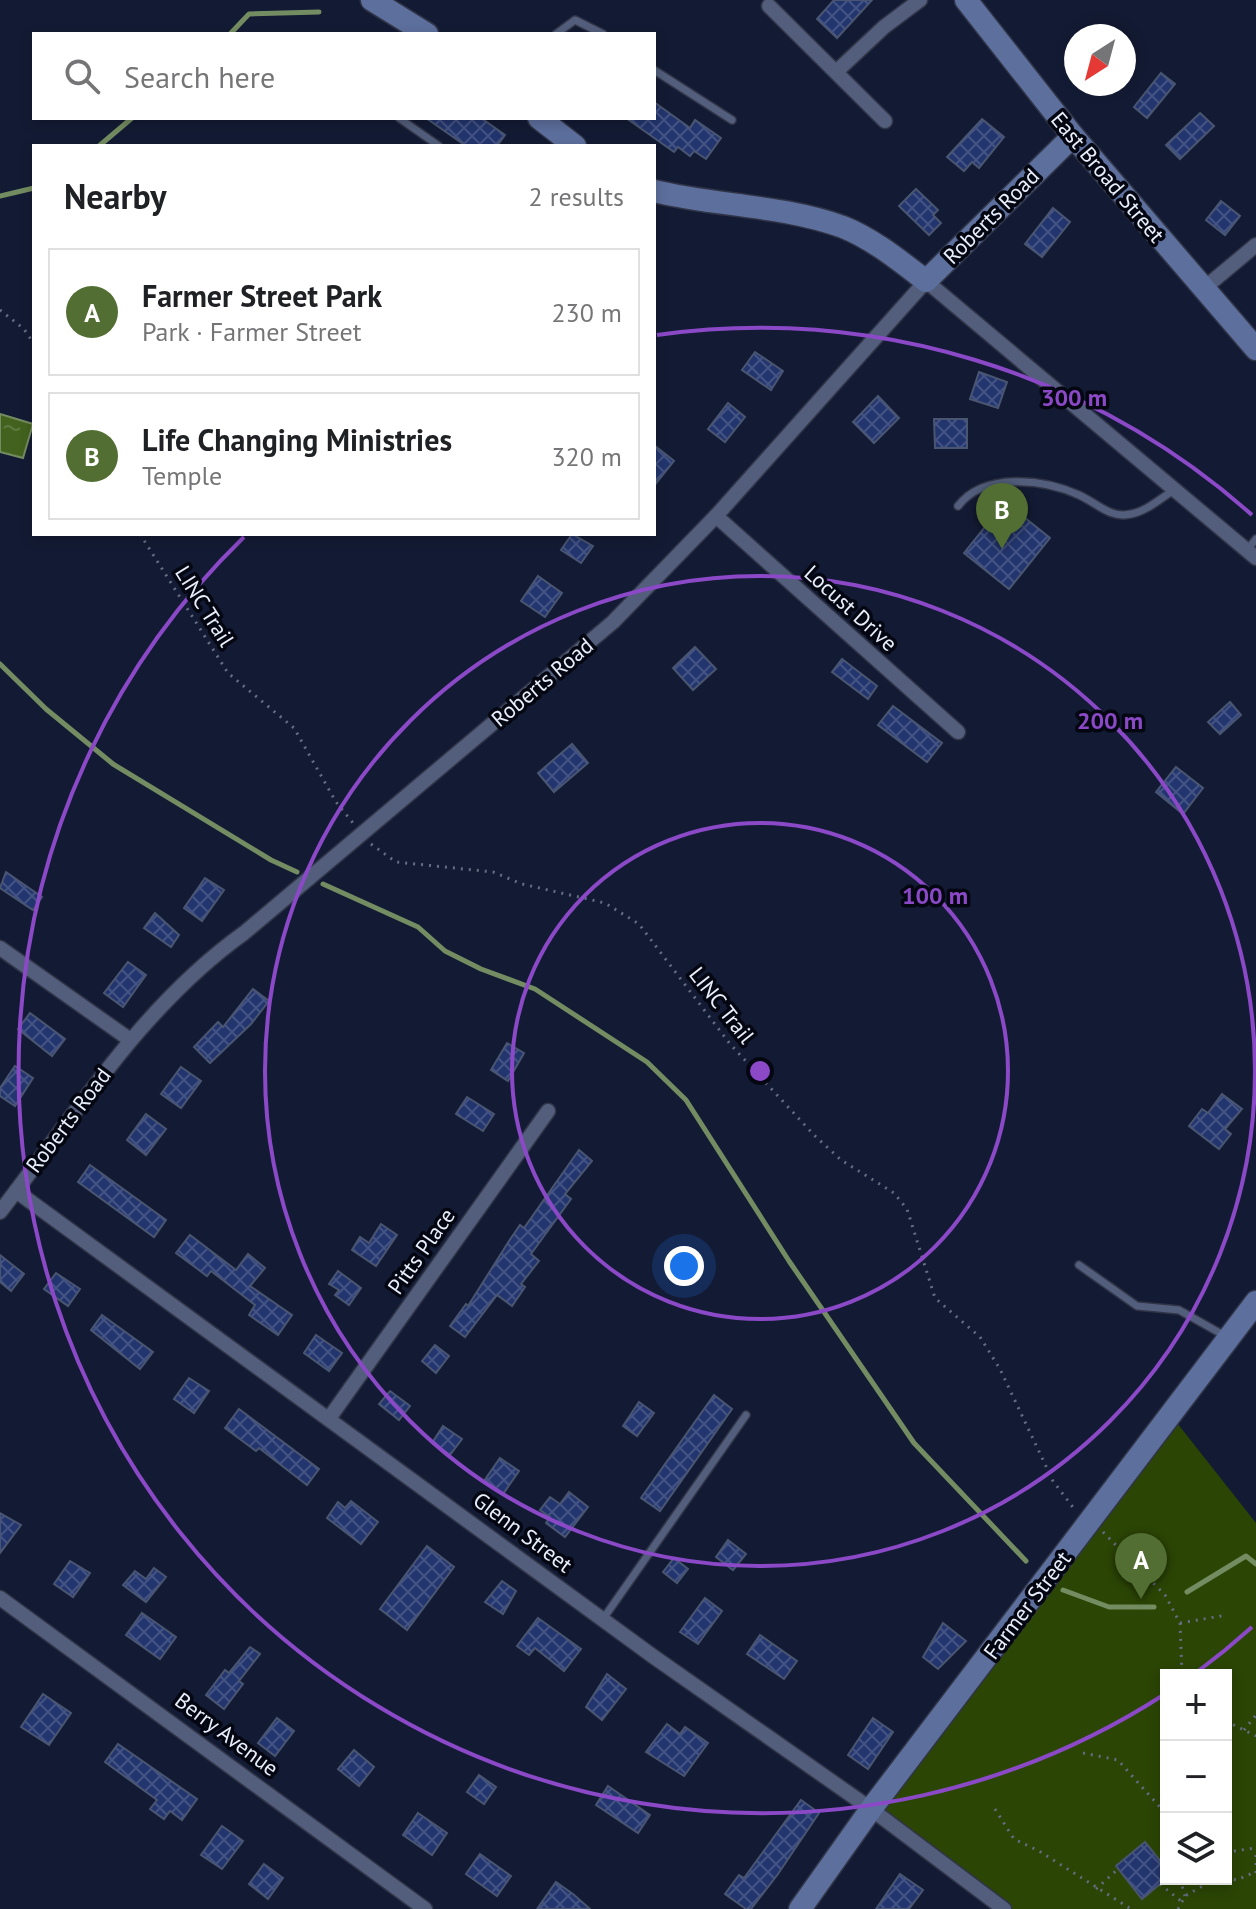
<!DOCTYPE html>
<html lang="en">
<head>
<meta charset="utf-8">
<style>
  body { margin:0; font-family:"PT Sans",sans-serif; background:#f2f2f2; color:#202124 }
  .controls { position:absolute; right:24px; bottom:24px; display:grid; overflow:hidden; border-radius:0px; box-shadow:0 4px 12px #0003 }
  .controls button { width:72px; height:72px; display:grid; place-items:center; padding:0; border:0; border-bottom:2px solid #e0e0e0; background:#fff; color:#202124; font:40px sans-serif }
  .compass { position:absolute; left:1064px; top:24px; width:72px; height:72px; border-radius:50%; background:#fff; box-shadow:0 4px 12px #0003; rotate:216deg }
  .you { position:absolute; left:684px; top:1266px; width:28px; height:28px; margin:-20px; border:6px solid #fff; border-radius:50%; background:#1a73e8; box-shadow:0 0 0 12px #1a73e833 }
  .badge { display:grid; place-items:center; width:52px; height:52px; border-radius:50%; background:#526e32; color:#fff; font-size:26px; font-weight:700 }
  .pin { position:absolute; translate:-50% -66px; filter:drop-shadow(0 2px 4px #0008) }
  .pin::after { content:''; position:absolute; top:42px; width:28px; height:24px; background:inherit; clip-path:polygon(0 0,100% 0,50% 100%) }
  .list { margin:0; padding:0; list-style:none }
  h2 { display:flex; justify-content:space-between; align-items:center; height:104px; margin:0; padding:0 32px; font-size:34px }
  h2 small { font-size:26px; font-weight:400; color:#757577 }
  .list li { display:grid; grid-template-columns:52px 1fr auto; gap:24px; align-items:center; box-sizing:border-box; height:128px; margin:0 16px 16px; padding:0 16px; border:2px solid #e0e0e0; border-radius:0px }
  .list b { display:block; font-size:30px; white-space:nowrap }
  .list p { margin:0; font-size:26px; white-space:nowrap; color:#757577 }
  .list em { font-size:26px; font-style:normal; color:#757577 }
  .icon { flex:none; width:44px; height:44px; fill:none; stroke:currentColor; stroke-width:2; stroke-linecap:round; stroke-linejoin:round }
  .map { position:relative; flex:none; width:1256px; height:1909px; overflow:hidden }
  .search { position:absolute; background:#fff; box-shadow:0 4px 12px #0003; left:32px; top:32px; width:624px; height:88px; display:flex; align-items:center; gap:20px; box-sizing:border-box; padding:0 28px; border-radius:0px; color:#757577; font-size:30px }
  .panel { position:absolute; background:#fff; box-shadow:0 4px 12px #0003; left:32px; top:144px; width:624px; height:392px; border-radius:0px }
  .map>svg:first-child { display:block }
  .green { fill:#2b4505; fill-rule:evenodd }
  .water { fill:url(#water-ripples); stroke:#748c61; stroke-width:2 }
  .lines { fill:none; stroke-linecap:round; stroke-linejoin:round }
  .stream { stroke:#748c61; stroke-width:5 }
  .building { fill:url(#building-cross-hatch); stroke:#495571; stroke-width:2 }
  .lane-casing { stroke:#303447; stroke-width:10 }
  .street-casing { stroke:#303447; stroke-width:17 }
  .secondary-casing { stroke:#303447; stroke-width:25 }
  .path { stroke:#666d82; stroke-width:3; stroke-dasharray:2 6; stroke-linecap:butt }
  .lane { stroke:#525e7b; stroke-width:7 }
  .street { stroke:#525e7b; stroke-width:14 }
  .secondary { stroke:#5d6f9d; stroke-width:22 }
  .ring { fill:none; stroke:#8b49c8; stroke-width:4 }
  .labels { text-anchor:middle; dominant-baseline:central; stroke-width:7; stroke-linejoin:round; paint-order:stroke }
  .street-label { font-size:22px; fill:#e8eefc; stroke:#040711 }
  .centre { fill:#8b49c8; stroke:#040711; stroke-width:4 }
  .ring-label { font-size:24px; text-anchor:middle; font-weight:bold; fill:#8b49c8; stroke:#040711; stroke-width:7; stroke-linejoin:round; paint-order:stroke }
</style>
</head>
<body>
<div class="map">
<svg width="1256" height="1909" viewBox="0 0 1256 1909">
  <defs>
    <pattern id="water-ripples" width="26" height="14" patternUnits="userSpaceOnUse" patternTransform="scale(2)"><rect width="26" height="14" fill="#43621e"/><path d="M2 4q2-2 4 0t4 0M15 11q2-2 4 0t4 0" fill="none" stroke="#5e7940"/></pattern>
    <pattern id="building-cross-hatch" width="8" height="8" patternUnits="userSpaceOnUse" patternTransform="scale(2)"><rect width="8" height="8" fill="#23356e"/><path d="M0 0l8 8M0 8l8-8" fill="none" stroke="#435384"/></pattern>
  </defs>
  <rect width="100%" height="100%" fill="#131b34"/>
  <!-- green -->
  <path class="green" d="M1166 1409 1256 1523V1909H1004L868 1815ZM1166 1675H1226V1879H1166Z"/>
  <!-- water -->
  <path class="water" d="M0 414 33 424 23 458 0 452Z"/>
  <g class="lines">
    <!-- stream -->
    <g class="stream">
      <path d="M230 34 249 14 319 12"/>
      <path d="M99 146 132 118"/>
      <path d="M0 196 34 188"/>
      <path d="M0 664 46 709 113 764 271 860 297 872"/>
      <path d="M323 884 418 927 445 951 481 969 535 989 647 1062 686 1100 789 1261 914 1443 1026 1561"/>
      <path d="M1063 1590 1109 1607H1154"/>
      <path d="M1187 1592 1246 1556 1256 1564"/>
    </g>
  </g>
  <!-- building -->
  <g class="building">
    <path d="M834 0H872L837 38 817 19Z"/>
    <path d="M1161 73 1175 84 1147 118 1134 107Z"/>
    <path d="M654 102 690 128 695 120 721 138 706 159 694 151 690 156 678 147 674 152 626 118H654Z"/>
    <path d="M1200 113 1214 126 1180 159 1166 145Z"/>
    <path d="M426 118H481L505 135 497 146H466Z"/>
    <path d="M982 119 1004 137 979 168 972 162 964 171 947 157Z"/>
    <path d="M916 189 938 210 933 215 941 223 929 235 899 206Z"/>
    <path d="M1221 201 1240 216 1225 235 1206 220Z"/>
    <path d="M1053 208 1070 222 1042 257 1025 244Z"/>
    <path d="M755 352 783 371 771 390 742 370Z"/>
    <path d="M979 372 1007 382 998 408 970 399Z"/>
    <path d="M878 396 899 418 874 443 853 422Z"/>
    <path d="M728 403 745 417 725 442 708 429Z"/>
    <path d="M934 419H967V448H935Z"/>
    <path d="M654 445 674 461 654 486Z"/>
    <path d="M1005 502 1050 538 1009 589 964 553Z"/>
    <path d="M572 534 593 546 581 563 561 550Z"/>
    <path d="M538 576 562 593 545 617 521 601Z"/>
    <path d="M695 647 716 669 693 690 673 668Z"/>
    <path d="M842 659 877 686 868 699 832 672Z"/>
    <path d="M1230 702 1241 715 1220 734 1208 722Z"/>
    <path d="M893 706 942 743 927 762 878 725Z"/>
    <path d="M572 744 588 763 554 792 538 773Z"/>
    <path d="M1176 767 1203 788 1183 814 1156 792Z"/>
    <path d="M6 872 42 897 33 910 0 888Z"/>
    <path d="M205 878 224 890 202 921 184 908Z"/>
    <path d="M155 913 179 935 171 947 144 928Z"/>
    <path d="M128 962 146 975 123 1007 104 993Z"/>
    <path d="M253 989 269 1001 251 1024 210 1063 194 1047 218 1022 223 1027Z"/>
    <path d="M30 1013 65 1039 52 1056 18 1029Z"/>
    <path d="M507 1043 524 1053 508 1081 491 1070Z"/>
    <path d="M15 1066 33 1078 15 1106 0 1096V1088Z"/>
    <path d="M181 1067 201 1081 181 1108 161 1094Z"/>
    <path d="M1222 1094 1242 1109 1225 1129 1231 1134 1219 1149 1189 1126 1202 1109 1208 1113Z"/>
    <path d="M467 1097 494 1114 483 1131 456 1114Z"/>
    <path d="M146 1114 166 1129 146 1155 127 1140Z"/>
    <path d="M579 1150 592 1161 565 1194 571 1199 531 1254 539 1261 521 1284 525 1287 512 1306 497 1295 465 1337 450 1326 466 1304 468 1306 509 1241 520 1225 524 1228Z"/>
    <path d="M90 1165 166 1220 154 1237 78 1182Z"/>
    <path d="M381 1224 397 1235 376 1266 352 1250 360 1237 369 1243Z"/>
    <path d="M190 1235 236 1270 248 1254 265 1268 250 1286 292 1315 278 1335 249 1315 255 1305 211 1271 207 1276 176 1253Z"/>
    <path d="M0 1255 24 1274 11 1291 0 1282Z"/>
    <path d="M338 1271 361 1288 349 1305 335 1295 339 1290 329 1284Z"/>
    <path d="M56 1273 80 1289 68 1306 44 1289Z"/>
    <path d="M102 1315 153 1352 140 1369 91 1330Z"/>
    <path d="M316 1335 342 1353 329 1371 304 1353Z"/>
    <path d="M435 1345 449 1356 436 1373 422 1361Z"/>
    <path d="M189 1378 209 1391 194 1413 174 1399Z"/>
    <path d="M390 1391 410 1406 399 1420 379 1404Z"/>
    <path d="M714 1395 732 1409 660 1511 641 1498Z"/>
    <path d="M639 1402 654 1413 637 1436 623 1426Z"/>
    <path d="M239 1409 319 1469 307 1485 259 1448 256 1451 225 1428Z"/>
    <path d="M443 1426 462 1439 450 1455 432 1443Z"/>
    <path d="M500 1458 519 1471 503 1494 484 1481Z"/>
    <path d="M569 1492 588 1507 565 1537 546 1523 550 1517 540 1510 550 1497 560 1504Z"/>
    <path d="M351 1501 378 1522 361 1544 327 1518 338 1502 345 1508Z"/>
    <path d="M0 1513 21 1525 0 1553Z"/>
    <path d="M728 1540 746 1554 733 1570 716 1557Z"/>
    <path d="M427 1546 454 1567 407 1630 380 1609Z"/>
    <path d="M674 1558 688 1569 677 1583 663 1572Z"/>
    <path d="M70 1561 90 1573 73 1597 54 1584Z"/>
    <path d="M154 1568 166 1577 146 1602 123 1585 135 1571 146 1579Z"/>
    <path d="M502 1581 516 1591 503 1614 485 1602Z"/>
    <path d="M705 1598 722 1611 698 1644 680 1632Z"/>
    <path d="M142 1613 176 1637 160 1659 126 1635Z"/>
    <path d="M538 1618 581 1649 564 1671 535 1648 529 1655 517 1646Z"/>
    <path d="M943 1623 966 1641 938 1669 923 1657Z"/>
    <path d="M760 1635 797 1661 784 1679 747 1654Z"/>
    <path d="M250 1647 260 1654 239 1681 243 1684 224 1709 206 1695 225 1670 229 1673Z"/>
    <path d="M607 1674 626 1689 602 1720 586 1707Z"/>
    <path d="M43 1694 71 1713 49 1745 21 1727Z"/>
    <path d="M277 1718 294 1731 275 1756 258 1743Z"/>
    <path d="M873 1718 893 1732 868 1769 848 1755Z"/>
    <path d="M667 1724 680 1734 685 1727 708 1743 684 1776 646 1752Z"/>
    <path d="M118 1744 197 1799 182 1820 170 1811 164 1819 150 1809 157 1800 105 1762Z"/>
    <path d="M354 1750 374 1767 359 1786 338 1769Z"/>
    <path d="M479 1775 496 1787 484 1804 467 1792Z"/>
    <path d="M608 1786 650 1815 638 1833 596 1805Z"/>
    <path d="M801 1800 819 1813 778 1874 751 1909H746L725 1894 739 1875 744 1878Z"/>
    <path d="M418 1813 447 1833 432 1855 403 1835Z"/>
    <path d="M222 1826 243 1841 222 1869 201 1855Z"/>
    <path d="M1145 1842 1166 1868V1879L1142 1899 1116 1866Z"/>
    <path d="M480 1854 511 1876 497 1896 466 1874Z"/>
    <path d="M264 1864 283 1878 268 1899 249 1884Z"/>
    <path d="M900 1874 923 1890 909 1909H876Z"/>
    <path d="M556 1882 573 1894 590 1909H537Z"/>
  </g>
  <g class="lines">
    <defs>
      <g id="lane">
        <path d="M556 34 575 20 603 34"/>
        <path d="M654 70 732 120"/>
        <path d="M399 118 439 146"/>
        <path d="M958 506C984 472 1044 479 1079 495 1097 503 1110 519 1131 514 1147 511 1161 498 1174 490"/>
        <path d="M1247 550 1256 539"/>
        <path d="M1079 1265 1137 1306 1179 1310 1227 1337"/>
        <path d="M603 1619 746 1415"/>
      </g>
      <g id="street">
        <path d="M769 6 885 121"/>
        <path d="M837 71 884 27 920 0"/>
        <path d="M1202 290 1256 245"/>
        <path d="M716 516 958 732"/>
        <path d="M0 948 129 1039"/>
        <path d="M16 1191 654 1657 871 1809 1004 1909"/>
        <path d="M0 1212C76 1114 142 1006 244 933L613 622 716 516 926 281 1256 558"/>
        <path d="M330 1417 548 1111"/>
        <path d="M0 1598 425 1909"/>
      </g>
      <g id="secondary">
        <path d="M372 0 427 34"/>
        <path d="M966 0 1073 136 1256 349"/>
        <path d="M539 118 575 146"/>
        <path d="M654 191C715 206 783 205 843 227 873 239 900 261 926 281L1073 136"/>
        <path d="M800 1909 871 1809 1256 1302"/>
      </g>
    </defs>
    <!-- lane casing -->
    <use href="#lane" class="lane-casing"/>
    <!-- street casing -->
    <use href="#street" class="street-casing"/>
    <!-- secondary casing -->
    <use href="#secondary" class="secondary-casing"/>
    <!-- path -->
    <g class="path">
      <path d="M0 310 24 329 34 344"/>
      <path d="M140 534 228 673 294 728 336 802 353 823"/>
      <path d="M371 844 396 862 493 872 522 884 605 903 639 924 730 1044 814 1135 841 1160 894 1193 907 1209 935 1298 980 1337 1000 1369 1053 1481 1075 1510"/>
      <path d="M1103 1532 1165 1595 1180 1623 1182 1675"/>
      <path d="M1180 1623 1227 1615"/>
      <path d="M1226 1721 1256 1736"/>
      <path d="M1244 1730 1256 1715"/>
      <path d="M1083 1753 1118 1760 1166 1814"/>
      <path d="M995 1809 1014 1839 1039 1851 1131 1909"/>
      <path d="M1226 1852 1256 1848"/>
      <path d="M1256 1855V1873"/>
      <path d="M1160 1861 1166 1857"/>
      <path d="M1226 1878 1237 1880 1255 1872"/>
      <path d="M1180 1879 1185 1896"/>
      <path d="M1160 1884 1182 1902"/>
      <path d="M1096 1889 1118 1869"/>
      <path d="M1178 1909 1185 1896 1215 1879"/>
    </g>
    <!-- lane -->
    <use href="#lane" class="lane"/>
    <!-- street -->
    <use href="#street" class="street"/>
    <!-- secondary -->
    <use href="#secondary" class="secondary"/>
  </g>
  <!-- distance rings -->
  <g class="ring">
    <circle cx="760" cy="1071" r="248"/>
    <circle cx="760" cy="1071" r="495"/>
    <path d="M1252 1627A743 743 0 0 1 1197 1672M1165 1694A743 743 0 0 1 244 537M657 335A743 743 0 0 1 1252 515"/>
  </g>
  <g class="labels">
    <!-- street labels -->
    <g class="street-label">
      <text transform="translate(1108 177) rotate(50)">East Broad Street</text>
      <text transform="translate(991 216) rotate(-45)">Roberts Road</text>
      <text transform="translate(205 606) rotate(58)">LINC Trail</text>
      <text transform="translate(851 608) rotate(42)">Locust Drive</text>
      <text transform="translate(542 682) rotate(-40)">Roberts Road</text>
      <text transform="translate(722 1005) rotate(52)">LINC Trail</text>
      <text transform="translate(68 1120) rotate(-53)">Roberts Road</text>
      <text transform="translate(421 1251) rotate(-55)">Pitts Place</text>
      <text transform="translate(523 1532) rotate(37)">Glenn Street</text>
      <text transform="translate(1027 1605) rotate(-53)">Farmer Street</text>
      <text transform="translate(227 1734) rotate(37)">Berry Avenue</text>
    </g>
  </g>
  <circle cx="760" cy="1071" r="12" class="centre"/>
  <g class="ring-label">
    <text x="1074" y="406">300 m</text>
    <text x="1110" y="729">200 m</text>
    <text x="935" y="904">100 m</text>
  </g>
</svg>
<div class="controls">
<button>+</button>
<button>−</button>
<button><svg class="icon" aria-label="layers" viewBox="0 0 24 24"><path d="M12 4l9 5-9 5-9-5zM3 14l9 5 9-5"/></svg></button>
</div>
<svg class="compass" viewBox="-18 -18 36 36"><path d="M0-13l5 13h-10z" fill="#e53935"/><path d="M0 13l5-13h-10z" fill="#757577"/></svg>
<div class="you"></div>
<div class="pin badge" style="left:1141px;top:1599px">A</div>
<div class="pin badge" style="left:1002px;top:549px">B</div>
<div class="search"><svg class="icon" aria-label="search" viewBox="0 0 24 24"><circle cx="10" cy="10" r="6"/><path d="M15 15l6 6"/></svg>Search here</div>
<section class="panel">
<h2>Nearby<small>2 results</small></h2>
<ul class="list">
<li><span class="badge">A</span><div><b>Farmer Street Park</b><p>Park · Farmer Street</p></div><em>230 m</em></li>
<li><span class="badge">B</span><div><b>Life Changing Ministries</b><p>Temple</p></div><em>320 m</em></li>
</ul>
</section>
</div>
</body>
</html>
